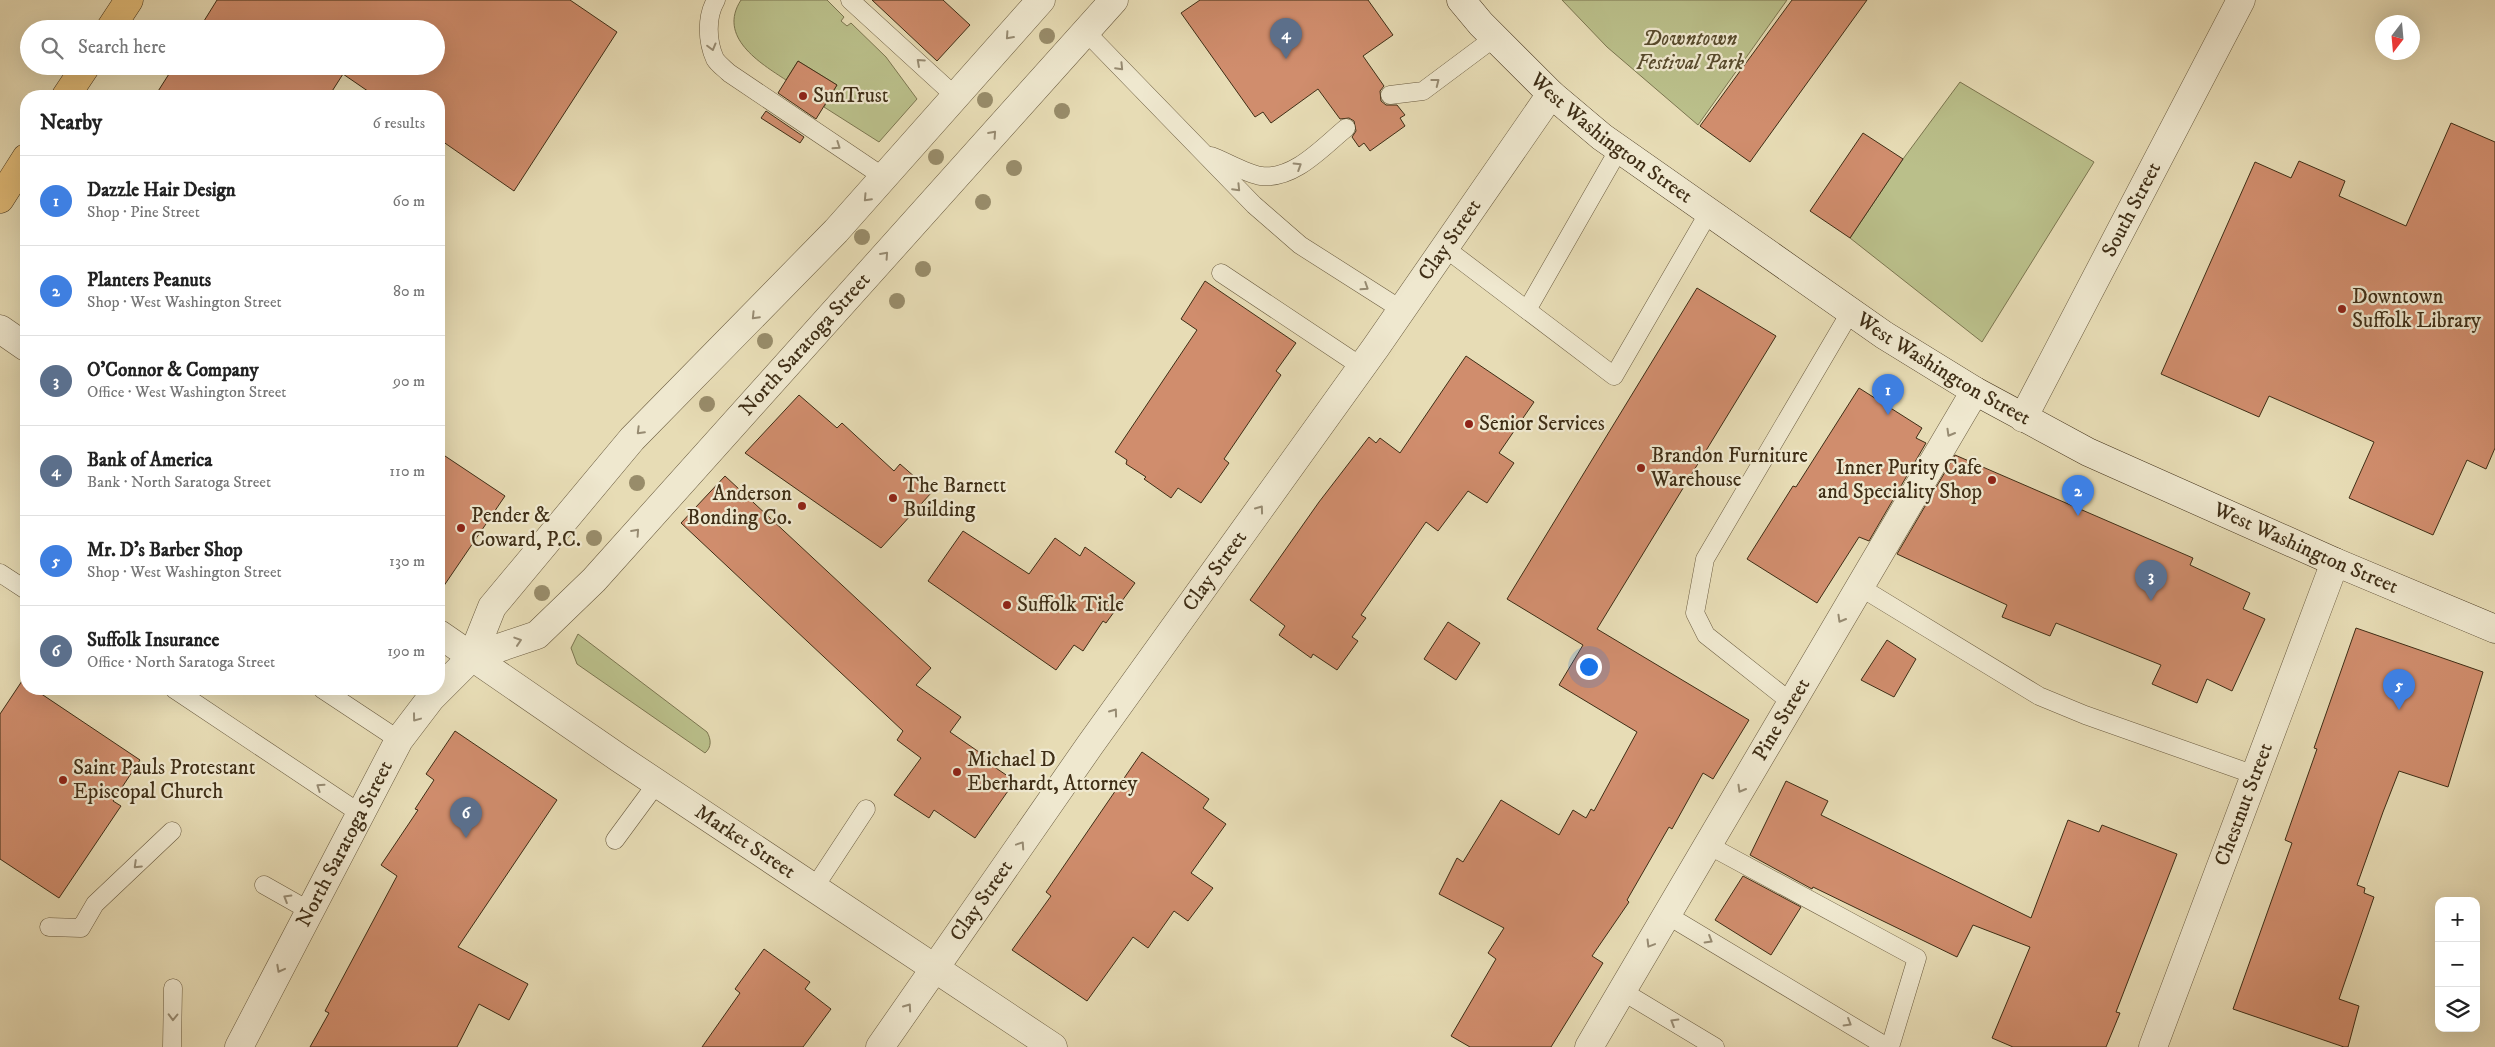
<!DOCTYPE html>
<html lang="en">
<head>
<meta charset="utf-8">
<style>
  body { margin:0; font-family:"IM FELL DW Pica",serif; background:#f2f2f2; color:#222 }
  .controls { position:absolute; right:15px; bottom:15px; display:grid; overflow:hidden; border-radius:10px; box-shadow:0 5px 20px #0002 }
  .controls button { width:45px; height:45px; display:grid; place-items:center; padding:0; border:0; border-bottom:1px solid #e0e0e0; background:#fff; color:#222; font:25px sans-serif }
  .compass { position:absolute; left:2375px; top:15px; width:45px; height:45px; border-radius:50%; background:#fff; box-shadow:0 5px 20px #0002; rotate:196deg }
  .you { position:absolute; left:1588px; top:666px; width:18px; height:18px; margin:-12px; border:4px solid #fff; border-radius:50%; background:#1a73e8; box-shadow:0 0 0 8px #1a73e833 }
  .badge { display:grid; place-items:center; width:32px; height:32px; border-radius:50%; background:#111827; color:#fff; font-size:16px; font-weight:700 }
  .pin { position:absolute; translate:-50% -41px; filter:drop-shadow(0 1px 2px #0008) }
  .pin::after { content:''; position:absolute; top:26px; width:18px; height:15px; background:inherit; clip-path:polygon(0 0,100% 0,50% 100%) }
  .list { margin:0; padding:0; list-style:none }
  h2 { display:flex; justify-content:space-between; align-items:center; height:65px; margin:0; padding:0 20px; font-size:21px }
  h2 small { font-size:16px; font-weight:400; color:#767676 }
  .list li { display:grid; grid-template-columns:32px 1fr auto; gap:15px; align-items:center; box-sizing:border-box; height:90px; padding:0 20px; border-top:1px solid #e0e0e0 }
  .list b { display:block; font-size:19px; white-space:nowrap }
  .list p { margin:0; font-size:16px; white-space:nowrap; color:#767676 }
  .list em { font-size:16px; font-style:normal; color:#767676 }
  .icon { flex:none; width:28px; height:28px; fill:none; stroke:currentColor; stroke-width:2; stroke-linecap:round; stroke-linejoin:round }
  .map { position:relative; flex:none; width:2495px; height:1047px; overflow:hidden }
  .search { position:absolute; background:#fff; box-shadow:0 5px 20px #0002; left:20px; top:20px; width:425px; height:55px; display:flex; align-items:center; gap:12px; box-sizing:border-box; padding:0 18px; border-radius:28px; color:#767676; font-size:19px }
  .panel { position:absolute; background:#fff; box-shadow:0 5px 20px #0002; left:20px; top:90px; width:425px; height:605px; border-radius:20px }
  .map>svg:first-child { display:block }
  .green { fill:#babf8a; stroke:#7c7650 }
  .building { fill:#d08d6d; stroke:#3f2e16 }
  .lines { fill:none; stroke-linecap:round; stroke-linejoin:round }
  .service-casing { stroke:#695a3e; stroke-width:19 }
  .minor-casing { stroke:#695a3e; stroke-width:29 }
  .tertiary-casing { stroke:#695a3e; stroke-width:29 }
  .secondary-casing { stroke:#3f2e16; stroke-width:29 }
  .primary-casing { stroke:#3f2e16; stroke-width:29 }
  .service { stroke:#efe8cf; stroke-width:18 }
  .minor { stroke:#efe8cf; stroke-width:28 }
  .tertiary { stroke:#efe8cf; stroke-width:28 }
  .secondary { stroke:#efe8cf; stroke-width:28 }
  .primary { stroke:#e4be7a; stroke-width:28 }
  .tree { fill:#988c6a }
  .oneway { stroke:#978b72 }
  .poi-dot { fill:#8f2418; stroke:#efe8cf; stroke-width:2 }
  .labels { text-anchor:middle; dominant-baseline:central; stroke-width:4.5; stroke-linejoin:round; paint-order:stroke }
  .park-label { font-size:21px; font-style:italic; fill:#584b2d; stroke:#efe8cf }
  .poi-label { font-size:21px; fill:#3f2e16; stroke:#efe8cf; text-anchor:start }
  .street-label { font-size:21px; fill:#3f2e16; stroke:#efe8cf }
</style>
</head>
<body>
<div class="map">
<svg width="2495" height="1047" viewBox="0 0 2495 1047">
  <rect width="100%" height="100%" fill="#e7dcb5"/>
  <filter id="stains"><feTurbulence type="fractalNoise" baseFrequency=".004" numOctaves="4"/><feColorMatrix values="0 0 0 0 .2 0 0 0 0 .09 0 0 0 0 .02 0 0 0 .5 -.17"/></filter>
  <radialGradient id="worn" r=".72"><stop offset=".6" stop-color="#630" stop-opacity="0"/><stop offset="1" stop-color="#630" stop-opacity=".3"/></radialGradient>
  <!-- green -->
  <g class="green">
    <path d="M741 0H827L844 17 841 21 847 26 851 23 886 57 917 99 879 142 824 107 837 85 798 61 786 80C760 63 717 37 741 0Z"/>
    <path d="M1562 0H1787L1698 125 1607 47Z"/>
    <path d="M1960 82 2094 162 1982 342 1850 238 1903 159Z"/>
    <path d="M578 634 707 732C711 739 712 747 705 753L577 664 571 648Z"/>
  </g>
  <!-- building -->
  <g class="building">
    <path d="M217 0H570L617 32 514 191 439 139V96H375L343 74 329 96H155L174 66H436V29H199Z"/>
    <path d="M872 0H943L970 25 937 61Z"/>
    <path d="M1200 0H1368L1393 35 1363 56 1384 86 1380 91 1381 101 1386 105H1397L1405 115 1400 118 1405 126 1370 151 1364 143 1359 147 1352 137 1356 131 1354 121 1349 118 1340 119 1318 89 1271 123 1263 112 1255 117 1181 13Z"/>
    <path d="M1792 0H1867L1750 162 1700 126Z"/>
    <path d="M798 61 837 85 816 119 778 93Z"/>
    <path d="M766 111 804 137 800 143 761 118Z"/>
    <path d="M2451 123 2495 142V448L2486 469 2467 460 2433 535 2349 498 2374 442 2269 396 2259 417 2161 374 2255 162 2291 178 2299 161 2345 181 2339 196 2406 226Z"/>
    <path d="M1863 133 1903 159 1850 238 1810 211Z"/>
    <path d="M1205 281 1296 343 1276 371 1281 375 1224 459 1229 463 1201 503 1178 488 1171 498 1144 479 1146 477 1126 464 1127 460 1115 452 1197 330 1181 319Z"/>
    <path d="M1697 288 1776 336 1597 629 1749 720 1713 779 1703 773 1672 829 1669 827 1627 900 1629 902 1592 956 1603 963 1551 1047H1470L1451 1036 1496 959 1488 953 1504 928 1439 894 1457 858 1463 862 1501 800 1559 835 1573 810 1586 818 1591 809 1594 811 1637 732 1559 685 1583 645 1507 599Z"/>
    <path d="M1466 356 1534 402 1499 453 1514 463 1487 503 1468 491 1438 531 1426 522 1361 615 1366 618 1352 637 1358 641 1337 670 1313 654 1311 658 1279 635 1285 626 1250 600 1319 502 1369 437 1376 443 1380 438 1400 453Z"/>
    <path d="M1859 388 1922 428 1916 438 1926 443 1869 541 1859 537 1817 603 1747 559 1793 486 1796 487Z"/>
    <path d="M799 395 837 428 842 423 894 471 900 464 932 492 881 548 745 453Z"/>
    <path d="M439 452 505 496 439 593Z"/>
    <path d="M1955 455 2193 558 2190 565 2250 593 2243 609 2265 619 2232 691 2207 679 2197 703 2152 684 2161 665 2056 623 2050 636 2002 617 2007 605 1897 554Z"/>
    <path d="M725 476 931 668 916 685 961 717 950 732 992 761 990 764 1015 781 975 838 934 810 929 818 894 795 921 758 897 740 903 731 681 523Z"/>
    <path d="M963 531 1029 574 1055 538 1080 556 1085 547 1135 583 1106 623 1103 621 1083 651 1074 645 1056 670 928 581Z"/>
    <path d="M1448 622 1480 643 1456 680 1424 659Z"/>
    <path d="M2356 628 2483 672 2448 787 2399 771 2383 812 2357 885 2365 888 2364 893 2374 897 2339 999 2359 1006 2348 1047H2344L2233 1009 2292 843 2285 840 2317 749 2314 748Z"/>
    <path d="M1887 640 1916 659 1894 697 1861 680Z"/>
    <path d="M22 681 26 683V689H34L140 760 113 801 121 806 59 898 0 859V714Z"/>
    <path d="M455 731 557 800 458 947 528 984 509 1020 479 1004 457 1047H310L329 1013 325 1011 397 876 381 865 418 810 415 809 434 780 426 774Z"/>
    <path d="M1142 752 1209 799 1203 808 1226 824 1191 873 1213 888 1188 921 1174 911 1148 948 1133 937 1087 1001 1012 950 1051 896 1046 892Z"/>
    <path d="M1786 781 1828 801 1821 815 2031 918 2068 820 2099 832 2102 825 2177 854 2116 1012 2120 1013 2106 1047H2013L1992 1038 2030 947 1973 925 1957 957 1813 887 1812 889 1750 855Z"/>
    <path d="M1743 876 1801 907 1771 955 1715 920Z"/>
    <path d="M764 949 810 982 805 989 831 1009 803 1047H702L740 993 735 989Z"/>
  </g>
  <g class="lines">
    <defs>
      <g id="service">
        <path d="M716 0C706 17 707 41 715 59 718 64 725 69 729 73L885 178"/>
        <path d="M850 0 955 96"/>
        <path d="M1086 32 1254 205 1300 245 1402 310"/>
        <path d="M1390 95 1423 91 1494 38"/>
        <path d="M1211 156C1225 161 1247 174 1261 176 1294 180 1323 147 1346 128"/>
        <path d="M1445 248 1614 376 1709 212"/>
        <path d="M1221 273 1362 367"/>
        <path d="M1527 310 1619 149"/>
        <path d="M0 573 26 590"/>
        <path d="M1860 587 2039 696 2085 715 2255 775"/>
        <path d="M174 689 361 814"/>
        <path d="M322 689 399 740"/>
        <path d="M1792 703 1706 635 1695 613 1705 559 1851 311"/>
        <path d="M615 840 657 783"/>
        <path d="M1708 845 1917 958 1890 1047"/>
        <path d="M264 885 310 911"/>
        <path d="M814 888 866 809"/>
        <path d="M1667 915 1887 1047"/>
        <path d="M49 927 81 928 95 904 172 831"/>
        <path d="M1622 991 1715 1047"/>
        <path d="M172 1047 173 988"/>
      </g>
      <g id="minor">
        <path id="s1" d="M2023 418 2241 0"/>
        <path id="s2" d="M239 1047 399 740 431 698 472 657"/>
        <path id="s3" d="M880 1047 1090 745 1376 347 1551 94"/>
        <path id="s4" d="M1589 1047 1975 391"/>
        <path id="s5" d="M2153 1047 2335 562"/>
      </g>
      <g id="tertiary">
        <path d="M0 329 26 347"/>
        <path id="s6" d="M439 634 619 758 1053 1047"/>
        <path id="s7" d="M472 657 537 635 594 580 1114 0"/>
        <path d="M472 657 492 607 632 439 836 231 1041 0"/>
      </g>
      <g id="secondary">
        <path id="s8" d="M1461 0 1481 24 1551 94 1602 137 1884 335 1975 391 2088 452 2335 562 2495 629"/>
      </g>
      <g id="primary">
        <path d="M110 29 129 0"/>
        <path d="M66 96 86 66"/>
        <path d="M0 199 26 158"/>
      </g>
    </defs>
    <!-- service casing -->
    <use href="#service" class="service-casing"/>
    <!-- minor casing -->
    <use href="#minor" class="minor-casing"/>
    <!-- tertiary casing -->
    <use href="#tertiary" class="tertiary-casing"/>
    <!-- secondary casing -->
    <use href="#secondary" class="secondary-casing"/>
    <!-- primary casing -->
    <use href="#primary" class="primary-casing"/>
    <!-- service -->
    <use href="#service" class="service"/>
    <!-- minor -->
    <use href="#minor" class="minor"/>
    <!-- tertiary -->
    <use href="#tertiary" class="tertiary"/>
    <!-- secondary -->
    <use href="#secondary" class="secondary"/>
    <!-- primary -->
    <use href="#primary" class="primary"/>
  </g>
  <!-- trees -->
  <g class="tree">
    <circle cx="1047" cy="36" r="8"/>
    <circle cx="985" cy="100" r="8"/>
    <circle cx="1062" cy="111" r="8"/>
    <circle cx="936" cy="157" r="8"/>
    <circle cx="1014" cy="168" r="8"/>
    <circle cx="983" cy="202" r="8"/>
    <circle cx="862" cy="237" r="8"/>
    <circle cx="923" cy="269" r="8"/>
    <circle cx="897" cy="301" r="8"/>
    <circle cx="765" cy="341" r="8"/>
    <circle cx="707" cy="404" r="8"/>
    <circle cx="637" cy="483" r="8"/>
    <circle cx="594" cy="538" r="8"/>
    <circle cx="542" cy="593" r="8"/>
  </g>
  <!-- one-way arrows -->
  <defs><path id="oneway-chevron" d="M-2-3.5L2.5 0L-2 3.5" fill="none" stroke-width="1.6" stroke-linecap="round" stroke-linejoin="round" transform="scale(1.25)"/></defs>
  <g class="oneway">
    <use href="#oneway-chevron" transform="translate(1009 36) rotate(132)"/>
    <use href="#oneway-chevron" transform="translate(712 47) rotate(75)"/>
    <use href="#oneway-chevron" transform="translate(920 62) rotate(-138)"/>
    <use href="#oneway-chevron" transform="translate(1120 67) rotate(46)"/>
    <use href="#oneway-chevron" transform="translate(1436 82) rotate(-38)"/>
    <use href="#oneway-chevron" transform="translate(993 134) rotate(-48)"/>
    <use href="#oneway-chevron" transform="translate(837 146) rotate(34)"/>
    <use href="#oneway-chevron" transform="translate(1298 166) rotate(-32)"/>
    <use href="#oneway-chevron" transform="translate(1237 188) rotate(46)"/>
    <use href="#oneway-chevron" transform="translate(867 198) rotate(133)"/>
    <use href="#oneway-chevron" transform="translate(885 255) rotate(-48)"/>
    <use href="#oneway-chevron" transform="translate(1365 287) rotate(33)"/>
    <use href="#oneway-chevron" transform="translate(755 316) rotate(134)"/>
    <use href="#oneway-chevron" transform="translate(640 431) rotate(135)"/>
    <use href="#oneway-chevron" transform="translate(1950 433) rotate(120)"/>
    <use href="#oneway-chevron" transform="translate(1260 509) rotate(-54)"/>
    <use href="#oneway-chevron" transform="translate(636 532) rotate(-48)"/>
    <use href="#oneway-chevron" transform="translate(1841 619) rotate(120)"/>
    <use href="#oneway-chevron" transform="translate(518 641) rotate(-18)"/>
    <use href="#oneway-chevron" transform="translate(1114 712) rotate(-54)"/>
    <use href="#oneway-chevron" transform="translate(416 718) rotate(127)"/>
    <use href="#oneway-chevron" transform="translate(320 787) rotate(-146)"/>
    <use href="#oneway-chevron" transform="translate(1741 789) rotate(120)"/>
    <use href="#oneway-chevron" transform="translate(1021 845) rotate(-56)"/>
    <use href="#oneway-chevron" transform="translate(137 865) rotate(136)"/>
    <use href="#oneway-chevron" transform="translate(287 898) rotate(-149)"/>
    <use href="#oneway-chevron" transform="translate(1709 940) rotate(31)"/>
    <use href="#oneway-chevron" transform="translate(1650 944) rotate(121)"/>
    <use href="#oneway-chevron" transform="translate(280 969) rotate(118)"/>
    <use href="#oneway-chevron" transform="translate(908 1007) rotate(-55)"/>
    <use href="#oneway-chevron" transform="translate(173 1017) rotate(91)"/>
    <use href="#oneway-chevron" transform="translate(1674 1022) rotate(-149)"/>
    <use href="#oneway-chevron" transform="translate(1848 1023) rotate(31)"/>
  </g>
  <!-- markers -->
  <g class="poi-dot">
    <circle cx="803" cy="96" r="5"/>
    <circle cx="2342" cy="309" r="5"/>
    <circle cx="1469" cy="424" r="5"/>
    <circle cx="1641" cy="468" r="5"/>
    <circle cx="1992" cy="480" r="5"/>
    <circle cx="893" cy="498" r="5"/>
    <circle cx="802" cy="506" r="5"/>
    <circle cx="461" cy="528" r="5"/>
    <circle cx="1007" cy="605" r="5"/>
    <circle cx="957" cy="772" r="5"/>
    <circle cx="63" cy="780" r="5"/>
  </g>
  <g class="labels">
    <!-- park labels -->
    <g class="park-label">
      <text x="1690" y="39">Downtown<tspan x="1690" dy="24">Festival Park</tspan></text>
    </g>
    <!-- poi labels -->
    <g class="poi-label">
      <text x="813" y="96">SunTrust</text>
      <text x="2352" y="297">Downtown<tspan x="2352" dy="24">Suffolk Library</tspan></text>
      <text x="1479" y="424">Senior Services</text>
      <text x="1651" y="456">Brandon Furniture<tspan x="1651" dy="24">Warehouse</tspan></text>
      <text x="1982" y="468" text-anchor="end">Inner Purity Cafe<tspan x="1982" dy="24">and Speciality Shop</tspan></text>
      <text x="903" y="486">The Barnett<tspan x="903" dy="24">Building</tspan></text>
      <text x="792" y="494" text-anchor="end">Anderson<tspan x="792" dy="24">Bonding Co.</tspan></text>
      <text x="471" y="516">Pender &amp;<tspan x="471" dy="24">Coward, P.C.</tspan></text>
      <text x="1017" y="605">Suffolk Title</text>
      <text x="967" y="760">Michael D<tspan x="967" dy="24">Eberhardt, Attorney</tspan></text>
      <text x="73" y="768">Saint Pauls Protestant<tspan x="73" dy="24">Episcopal Church</tspan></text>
    </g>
    <!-- street labels -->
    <g class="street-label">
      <text stroke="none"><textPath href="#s8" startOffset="205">West Washington Street</textPath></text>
      <text stroke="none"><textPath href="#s1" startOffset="235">South Street</textPath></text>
      <text stroke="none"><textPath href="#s3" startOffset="988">Clay Street</textPath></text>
      <text stroke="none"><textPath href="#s7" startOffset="464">North Saratoga Street</textPath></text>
      <text stroke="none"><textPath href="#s8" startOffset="610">West Washington Street</textPath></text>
      <text stroke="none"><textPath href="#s8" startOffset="1015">West Washington Street</textPath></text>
      <text stroke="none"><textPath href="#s3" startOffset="582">Clay Street</textPath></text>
      <text stroke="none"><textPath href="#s4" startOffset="380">Pine Street</textPath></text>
      <text stroke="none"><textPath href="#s5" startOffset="259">Chestnut Street</textPath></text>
      <text stroke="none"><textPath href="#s6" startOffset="370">Market Street</textPath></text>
      <text stroke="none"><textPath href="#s2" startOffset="229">North Saratoga Street</textPath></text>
      <text stroke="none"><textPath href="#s3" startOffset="178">Clay Street</textPath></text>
    </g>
  </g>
  <rect width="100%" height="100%" filter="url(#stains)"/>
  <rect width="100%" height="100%" fill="url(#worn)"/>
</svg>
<div class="controls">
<button>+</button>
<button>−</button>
<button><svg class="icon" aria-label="layers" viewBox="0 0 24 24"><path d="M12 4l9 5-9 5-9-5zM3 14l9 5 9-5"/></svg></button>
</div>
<svg class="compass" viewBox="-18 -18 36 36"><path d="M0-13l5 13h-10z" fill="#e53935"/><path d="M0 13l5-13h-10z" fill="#767676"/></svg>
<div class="you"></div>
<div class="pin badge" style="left:1888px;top:415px;background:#3f7fe0">1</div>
<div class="pin badge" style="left:2078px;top:516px;background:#3f7fe0">2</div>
<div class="pin badge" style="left:2151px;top:601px;background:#5c6f8a">3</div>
<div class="pin badge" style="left:1286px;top:59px;background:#5c6f8a">4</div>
<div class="pin badge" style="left:2399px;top:710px;background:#3f7fe0">5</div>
<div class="pin badge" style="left:466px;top:838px;background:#5c6f8a">6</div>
<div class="search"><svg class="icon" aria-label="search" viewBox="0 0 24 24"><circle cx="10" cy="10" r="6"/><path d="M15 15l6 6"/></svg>Search here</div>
<section class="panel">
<h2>Nearby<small>6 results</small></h2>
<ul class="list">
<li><span class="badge" style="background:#3f7fe0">1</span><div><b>Dazzle Hair Design</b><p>Shop · Pine Street</p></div><em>60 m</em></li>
<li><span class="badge" style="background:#3f7fe0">2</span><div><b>Planters Peanuts</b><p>Shop · West Washington Street</p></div><em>80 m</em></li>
<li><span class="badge" style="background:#5c6f8a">3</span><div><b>O'Connor &amp; Company</b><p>Office · West Washington Street</p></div><em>90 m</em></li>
<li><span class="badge" style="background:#5c6f8a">4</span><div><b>Bank of America</b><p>Bank · North Saratoga Street</p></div><em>110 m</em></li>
<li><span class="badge" style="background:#3f7fe0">5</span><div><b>Mr. D's Barber Shop</b><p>Shop · West Washington Street</p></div><em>130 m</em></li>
<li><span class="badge" style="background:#5c6f8a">6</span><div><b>Suffolk Insurance</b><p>Office · North Saratoga Street</p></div><em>190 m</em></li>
</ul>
</section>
</div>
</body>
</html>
